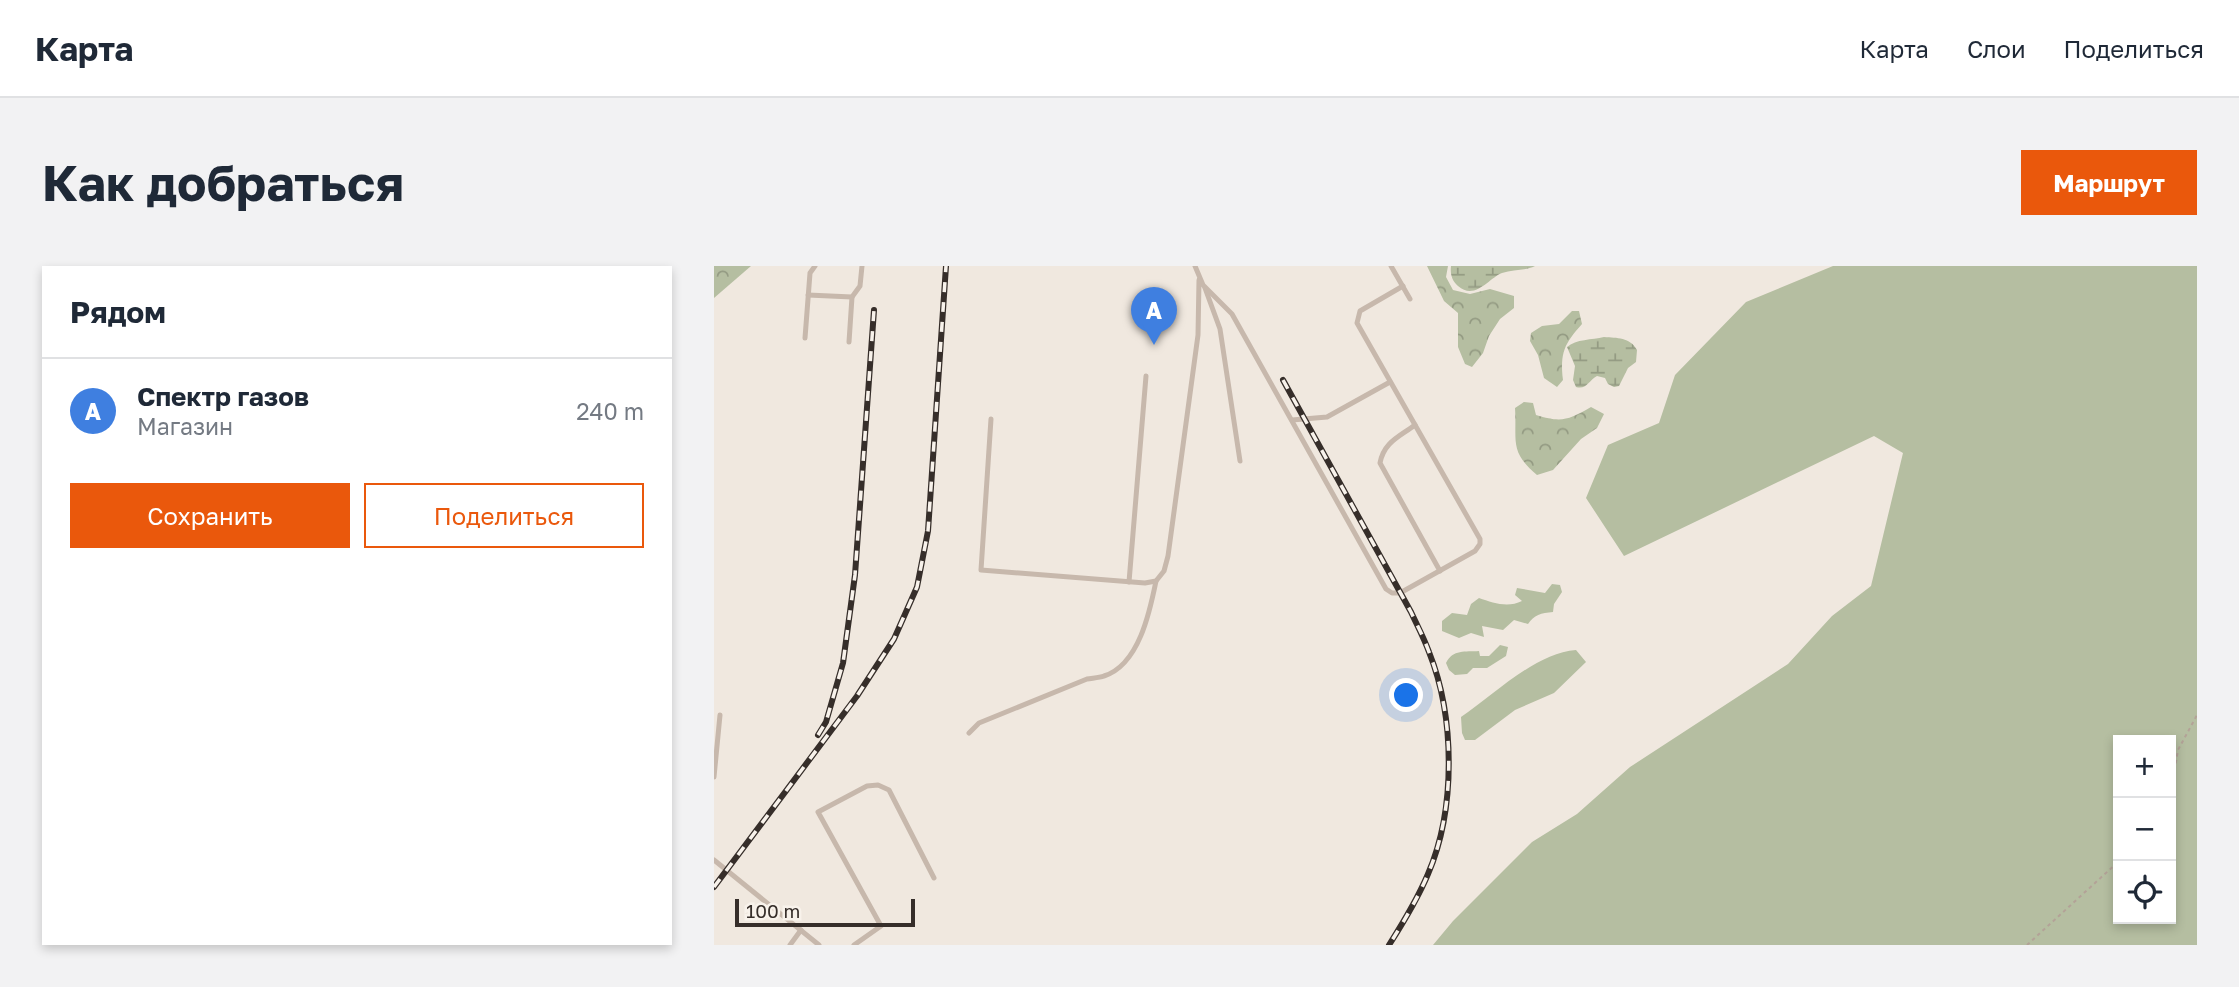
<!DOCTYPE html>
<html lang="ru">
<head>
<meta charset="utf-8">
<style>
  body { margin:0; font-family:"Golos Text",sans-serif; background:#f2f2f3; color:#1f2937 }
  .controls { position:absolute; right:21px; bottom:21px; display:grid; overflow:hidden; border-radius:0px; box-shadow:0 4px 10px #0003 }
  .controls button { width:63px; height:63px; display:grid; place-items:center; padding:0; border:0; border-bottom:2px solid #e0e1e3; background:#fff; color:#1f2937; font:35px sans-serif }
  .scale { position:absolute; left:21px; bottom:18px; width:180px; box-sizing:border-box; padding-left:7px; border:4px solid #362e2a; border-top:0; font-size:19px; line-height:24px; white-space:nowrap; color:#362e2a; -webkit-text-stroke:5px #f8f2eb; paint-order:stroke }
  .you { position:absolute; left:693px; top:430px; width:24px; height:24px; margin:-18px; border:5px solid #fff; border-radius:50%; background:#1a73e8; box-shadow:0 0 0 10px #1a73e833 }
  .badge { display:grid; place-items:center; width:46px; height:46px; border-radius:50%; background:#ea580c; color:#fff; font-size:23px; font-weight:700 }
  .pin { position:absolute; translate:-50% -58px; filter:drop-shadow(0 2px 4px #0008) }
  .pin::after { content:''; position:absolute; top:37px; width:24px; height:21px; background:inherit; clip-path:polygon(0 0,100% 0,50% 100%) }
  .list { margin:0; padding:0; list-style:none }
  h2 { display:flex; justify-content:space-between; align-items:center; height:91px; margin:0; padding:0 28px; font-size:30px }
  h2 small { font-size:23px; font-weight:400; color:#747a83 }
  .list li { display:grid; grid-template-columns:46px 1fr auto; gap:21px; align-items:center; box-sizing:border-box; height:105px; padding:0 28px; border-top:2px solid #e0e1e3 }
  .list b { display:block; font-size:26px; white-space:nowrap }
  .list p { margin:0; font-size:23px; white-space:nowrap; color:#747a83 }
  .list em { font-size:23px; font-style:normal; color:#747a83 }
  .actions { display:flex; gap:14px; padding:21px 28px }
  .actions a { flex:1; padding:16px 0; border:2px solid #ea580c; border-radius:0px; text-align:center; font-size:24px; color:#ea580c }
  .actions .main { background:#ea580c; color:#fff }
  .icon { flex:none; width:38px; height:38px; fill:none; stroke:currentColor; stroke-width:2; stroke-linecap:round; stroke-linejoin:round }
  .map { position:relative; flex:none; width:1483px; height:679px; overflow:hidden; border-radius:0px }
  header { display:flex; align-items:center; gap:42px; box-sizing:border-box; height:98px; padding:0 35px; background:#fff; border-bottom:2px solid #e0e1e3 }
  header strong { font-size:33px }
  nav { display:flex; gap:38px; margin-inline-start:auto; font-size:24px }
  .intro { display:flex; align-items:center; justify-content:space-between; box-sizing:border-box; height:168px; padding:0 42px }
  h1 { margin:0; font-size:49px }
  .button { padding:18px 32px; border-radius:0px; background:#ea580c; color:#fff; font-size:24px; font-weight:700 }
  main { display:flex; gap:42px; padding:0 42px }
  aside { flex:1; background:#fff; border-radius:0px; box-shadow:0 4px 10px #0003 }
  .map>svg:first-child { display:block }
  .green { fill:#b5bea1; fill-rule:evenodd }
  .forest { fill:url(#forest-crowns) }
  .wetland { fill:url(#wetland-marsh) }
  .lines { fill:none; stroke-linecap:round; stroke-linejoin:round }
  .path { stroke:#b3a297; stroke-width:2; stroke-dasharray:3.5 3.5; stroke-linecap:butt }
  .service { stroke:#c7b8ac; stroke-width:5 }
  .rail-casing { stroke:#362e2a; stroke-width:6 }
  .rail { stroke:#f8f2eb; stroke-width:3.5; stroke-dasharray:10; stroke-linecap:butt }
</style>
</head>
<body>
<header>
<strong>Карта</strong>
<nav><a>Карта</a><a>Слои</a><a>Поделиться</a></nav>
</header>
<div class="intro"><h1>Как добраться</h1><a class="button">Маршрут</a></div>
<main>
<aside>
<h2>Рядом<small></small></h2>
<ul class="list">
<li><span class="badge" style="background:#3f7fe0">A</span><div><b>Спектр газов</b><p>Магазин</p></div><em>240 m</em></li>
</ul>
<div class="actions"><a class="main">Сохранить</a><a>Поделиться</a></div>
</aside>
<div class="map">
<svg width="1483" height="679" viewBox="0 0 1483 679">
  <defs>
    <pattern id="forest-crowns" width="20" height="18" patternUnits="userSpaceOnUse" patternTransform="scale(1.75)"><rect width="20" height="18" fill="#b5bea1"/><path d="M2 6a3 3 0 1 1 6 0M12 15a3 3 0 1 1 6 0" fill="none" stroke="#949b83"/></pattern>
    <pattern id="wetland-marsh" width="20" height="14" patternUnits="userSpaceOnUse" patternTransform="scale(1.75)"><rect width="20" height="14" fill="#b5bea1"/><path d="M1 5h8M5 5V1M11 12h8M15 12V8" fill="none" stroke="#949b83"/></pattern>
  </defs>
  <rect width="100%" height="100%" fill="#f0e8df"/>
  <!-- green -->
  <g class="green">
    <path d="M1119 0H1483V679H719L739 655 818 576 863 548 916 501 1074 398 1118 350 1157 320 1189 187 1160 170 910 290 872 232 894 179 945 157 961 109 1032 36ZM1404 474H1457V653H1404Z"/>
    <path d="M838 318 846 319 848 326 840 338 839 346C827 347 820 349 814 358L800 354 789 364 768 360 770 371 757 367 745 372 728 365V355L738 347 753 349 757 338 765 332C779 337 794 342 808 335L801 329 803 322 831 327Z"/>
    <path d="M786 379 794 381 792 390 773 402H759L753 408 741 409 735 404 732 397C739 383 751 386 765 385L766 390H775Z"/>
    <path d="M862 384 872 396 840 427 801 444 761 474H751L748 467 747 451C780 429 821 387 862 384Z"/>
  </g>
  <!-- forest -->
  <g class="forest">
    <path d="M0 0H37L0 32Z"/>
    <path d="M713 0H734L732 11 739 24 756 28 776 23 800 30V42L786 53 775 70 769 87 758 101 751 98 744 81V47L730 35Z"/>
    <path d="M858 45H865L868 58C850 78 846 87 849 114L843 121 830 112 824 89 816 75 817 67 828 60 845 58Z"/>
    <path d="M810 136 819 137 822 149C848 157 854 154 877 141L890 148 883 162 867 173 839 204 823 209C795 185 803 176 801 142Z"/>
  </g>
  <!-- wetland -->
  <g class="wetland">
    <path d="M737 0H821C811 5 799 3 788 7 775 12 761 35 744 20 738 15 736 8 737 0Z"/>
    <path d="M890 71C903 72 916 71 923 84L922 96 914 102 905 120 900 121 894 118 891 112 883 110C875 114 873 124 862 121L859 114 861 100 853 81C862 73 878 74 890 71Z"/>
  </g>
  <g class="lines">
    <!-- path -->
    <g class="path">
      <path d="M1457 525 1464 484 1483 449"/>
      <path d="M1313 679 1404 596"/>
    </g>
    <!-- service -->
    <g class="service">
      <path d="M481 0 489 19 518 48 672 323 678 327H686L761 285 766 278V273L643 57 646 45 689 20"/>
      <path d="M677 0 696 33"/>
      <path d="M491 22 506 63 526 195"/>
      <path d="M94 29 138 31 146 20 148 0"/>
      <path d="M91 72 96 7 101 0"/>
      <path d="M135 76 138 31"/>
      <path d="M277 153 267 304 431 317 442 315 450 305 454 290 484 69 485 14"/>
      <path d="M578 154 613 151 676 116"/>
      <path d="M701 159C685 171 670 176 666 197L726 305"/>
      <path d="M415 316 432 110"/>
      <path d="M255 467 265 457 373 413C378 412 385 412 390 410 425 399 436 345 442 315"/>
      <path d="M0 511 6 449"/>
      <path d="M0 594 105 679"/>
      <path d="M76 679 87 664"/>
      <path d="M140 679 167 660 104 546 153 520 164 519 175 524 220 612"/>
    </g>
    <defs>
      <g id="rail">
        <path d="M569 114 697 346C703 359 710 372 715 386 741 451 742 543 714 608 704 632 689 657 675 679"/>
        <path d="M104 469 112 456 129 397 141 309 160 44"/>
        <path d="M0 621 143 430 180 373 203 321 214 265 232 0"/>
      </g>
    </defs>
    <!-- rail casing -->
    <use href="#rail" class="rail-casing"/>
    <!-- rail -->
    <use href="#rail" class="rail"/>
  </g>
</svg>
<div class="controls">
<button>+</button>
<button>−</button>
<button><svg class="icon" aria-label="locate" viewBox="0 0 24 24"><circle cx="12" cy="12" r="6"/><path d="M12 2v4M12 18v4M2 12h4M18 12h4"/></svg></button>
</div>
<div class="scale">100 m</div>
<div class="you"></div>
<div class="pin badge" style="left:440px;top:79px;background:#3f7fe0">A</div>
</div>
</main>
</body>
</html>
